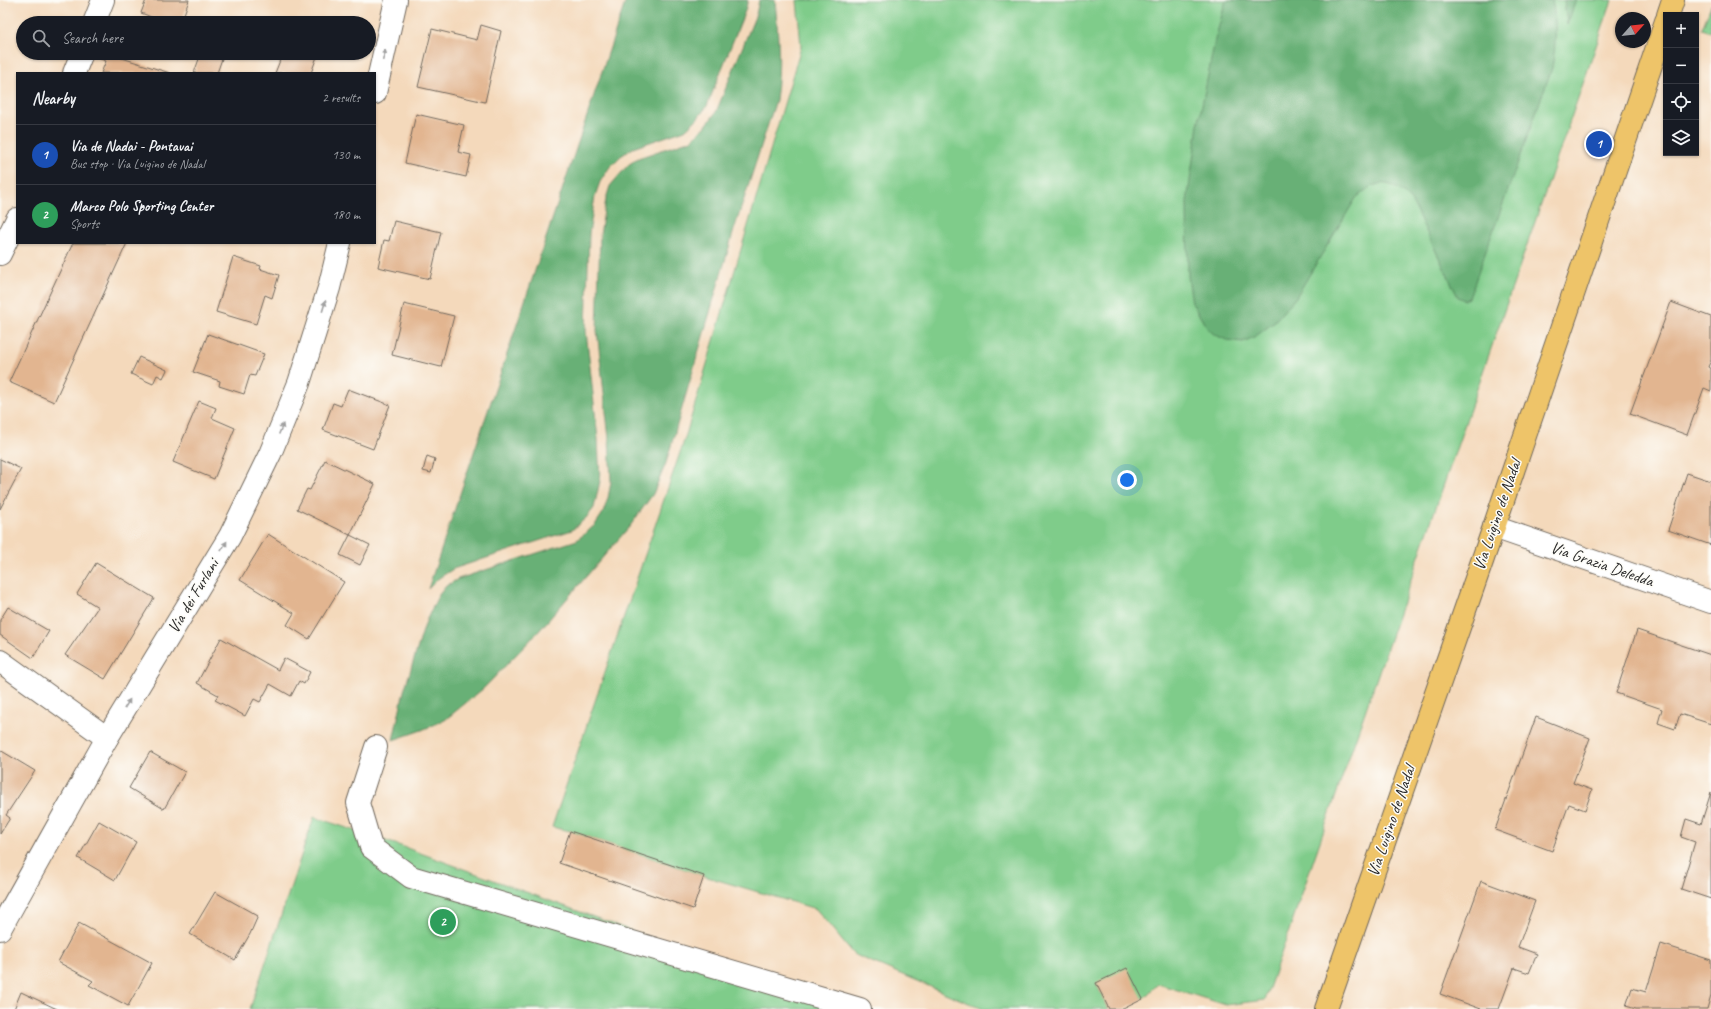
<!DOCTYPE html>
<html lang="en">
<head>
<meta charset="utf-8">
<style>
  body { margin:0; font-family:Caveat,sans-serif; background:#242831; color:#f1f3f6 }
  .controls { position:absolute; right:12px; top:12px; display:grid; overflow:hidden; border-radius:0px; box-shadow:0 1px 3px #0004 }
  .controls button { width:36px; height:36px; display:grid; place-items:center; padding:0; border:0; border-bottom:1px solid #363941; background:#171b24; color:#f1f3f6; font:20px sans-serif }
  .compass { position:absolute; left:1615px; top:12px; width:36px; height:36px; border-radius:50%; background:#171b24; box-shadow:0 1px 3px #0004; rotate:63deg }
  .you { position:absolute; left:1127px; top:480px; width:14px; height:14px; margin:-10px; border:3px solid #fff; border-radius:50%; background:#1a73e8; box-shadow:0 0 0 6px #1a73e833 }
  .badge { display:grid; place-items:center; width:26px; height:26px; border-radius:50%; background:#c8321e; color:#fff; font-size:13px; font-weight:700 }
  .pin { position:absolute; translate:-50% -50%; border:2px solid #fff; box-shadow:0 1px 4px #0006 }
  .list { margin:0; padding:0; list-style:none }
  h2 { display:flex; justify-content:space-between; align-items:center; height:52px; margin:0; padding:0 16px; font-size:17px }
  h2 small { font-size:13px; font-weight:400; color:#9ea1a6 }
  .list li { display:grid; grid-template-columns:26px 1fr auto; gap:12px; align-items:center; box-sizing:border-box; height:60px; padding:0 16px; border-top:1px solid #363941 }
  .list b { display:block; font-size:15px; white-space:nowrap }
  .list p { margin:0; font-size:13px; white-space:nowrap; color:#9ea1a6 }
  .list em { font-size:13px; font-style:normal; color:#9ea1a6 }
  .icon { flex:none; width:22px; height:22px; fill:none; stroke:currentColor; stroke-width:2; stroke-linecap:round; stroke-linejoin:round }
  .map { position:relative; flex:none; width:1711px; height:1009px; overflow:hidden }
  .search { position:absolute; background:#171b24; box-shadow:0 1px 3px #0004; left:16px; top:16px; width:360px; height:44px; display:flex; align-items:center; gap:10px; box-sizing:border-box; padding:0 14px; border-radius:22px; color:#9ea1a6; font-size:15px }
  .panel { position:absolute; background:#171b24; box-shadow:0 1px 3px #0004; left:16px; top:72px; width:360px; height:172px; border-radius:0px }
  .map>svg:first-child { display:block }
  .green { fill:#7fcc8a; stroke:#557c5a }
  .forest { fill:#67b076; stroke:#496e50 }
  .building { fill:#e2b590 }
  .lines { fill:none; stroke-linecap:round; stroke-linejoin:round }
  .minor-casing { stroke:#71685d; stroke-width:24 }
  .major-casing { stroke:#71685d; stroke-width:24 }
  .minor { stroke:#fff; stroke-width:22 }
  .major { stroke:#eec469; stroke-width:22 }
  .oneway { fill:#a0a0a0 }
  .labels { text-anchor:middle; dominant-baseline:central; stroke-width:3; stroke-linejoin:round; paint-order:stroke }
  .street-label { font-size:17px; fill:#2b2b2b; stroke:#fdfcf7 }
</style>
</head>
<body>
<div class="map">
<svg width="1711" height="1009" viewBox="0 0 1711 1009">
  <rect width="100%" height="100%" fill="#fdfcf7"/>
  <filter id="ink" filterUnits="userSpaceOnUse"><feTurbulence type="fractalNoise" baseFrequency=".025" numOctaves="2"/><feDisplacementMap in="SourceGraphic" scale="8" xChannelSelector="R" yChannelSelector="G"/><feConvolveMatrix kernelMatrix="1 2 1 2 8 2 1 2 1" color-interpolation-filters="sRGB"/></filter>
  <filter id="wash" filterUnits="userSpaceOnUse"><feTurbulence type="fractalNoise" baseFrequency=".012" numOctaves="4" result="noise"/><feDisplacementMap in="SourceGraphic" scale="16" xChannelSelector="R" yChannelSelector="G"/><feGaussianBlur stdDeviation="0.9" result="paint"/><feColorMatrix in="noise" values="0 0 0 0 0 0 0 0 0 0 0 0 0 0 0 0 0 1.4 0 .05"/><feComposite in="paint" operator="in"/></filter>
  <g filter="url(#wash)">
    <rect width="100%" height="100%" fill="#f4d9bb"/>
    <!-- green -->
    <g class="green">
      <path d="M797 0H1612L1265 1000 1226 1005 1158 984 1143 999 1096 983 1109 1009H983L853 954 816 909 704 876 570 831 552 827 685 438 801 47Z"/>
      <path d="M1711 5V32L1702 29Z"/>
      <path d="M314 817 404 847 843 1009H250Z"/>
    </g>
    <!-- forest -->
    <g class="forest">
      <path d="M626 0H748L745 11 707 106 697 119 685 130 633 148 621 156 609 168 600 182 595 196 589 234 586 331 598 439 600 481 594 508 587 517 572 530 453 569 439 578 428 589Z"/>
      <path d="M759 0H775C778 34 781 66 776 100L734 230 666 463 653 494 630 526 539 631 484 688 445 720 422 730 393 740 404 691 426 621 438 596 446 586 458 579 577 540 595 525 603 513 608 498 611 482 609 439 597 330 600 235 606 199 610 186 628 165 638 158 691 140 705 127 716 112 756 14Z"/>
      <path d="M1226 0H1552C1557 23 1556 45 1552 68L1469 298 1464 300 1458 297 1411 200C1389 179 1379 178 1356 198L1296 297 1273 323 1256 336 1243 342 1227 340 1215 335 1207 328 1192 303 1188 276 1187 202 1198 125 1215 40Z"/>
      <path d="M1564 0H1576L1567 25Z"/>
    </g>
    <g id="blocks">
      <!-- building -->
      <g class="building">
        <path d="M146 0H189L181 23H167L141 13Z"/>
        <path d="M206 16 227 23H204Z"/>
        <path d="M481 25 501 31 485 102 418 87 432 29 477 40Z"/>
        <path d="M99 53H106L170 73H101L106 61 98 58Z"/>
        <path d="M194 53H224L217 73H194L199 59 193 57Z"/>
        <path d="M283 53H314L318 54 311 73H275Z"/>
        <path d="M416 114 464 125 458 152 471 155 466 177 405 163Z"/>
        <path d="M394 221 441 232 430 279 378 267 384 240 389 241Z"/>
        <path d="M73 243H127L54 402 9 382Z"/>
        <path d="M233 257 261 266 260 269 279 275 272 298 265 295 256 324 216 312Z"/>
        <path d="M1671 302 1711 317V360L1708 367 1711 369V391L1704 388 1687 435 1630 414Z"/>
        <path d="M404 304 454 316 441 367 392 355Z"/>
        <path d="M208 334 264 354 255 376 250 375 244 394 219 386 220 381 193 372Z"/>
        <path d="M139 357 167 370 163 378 157 375 153 384 131 374Z"/>
        <path d="M348 389 390 405 373 449 323 430 333 403 341 406Z"/>
        <path d="M199 401 216 408 212 418 235 428 214 479 173 462Z"/>
        <path d="M427 456 435 459 431 473 423 471Z"/>
        <path d="M0 459 21 469 0 509Z"/>
        <path d="M325 460 375 484 350 535 370 545 360 565 340 555 350 535 297 509 307 489 310 490Z"/>
        <path d="M1687 473 1711 481V545L1668 530Z"/>
        <path d="M268 534 344 582 309 639 287 625 294 613 240 580Z"/>
        <path d="M96 563 154 598 105 679 65 655 98 607 77 594Z"/>
        <path d="M8 607 49 631 33 658 0 635V620Z"/>
        <path d="M1637 630 1711 655V724L1680 714 1675 729 1658 723 1662 709 1616 693Z"/>
        <path d="M221 638 278 670 284 658 310 672 304 684 299 681 291 696 270 684 260 702 254 699 245 716 215 700 218 695 197 683Z"/>
        <path d="M1536 717 1590 738 1573 783 1592 790 1585 810 1569 804 1552 851 1495 830Z"/>
        <path d="M0 750 35 771 6 815 10 818 0 834Z"/>
        <path d="M150 752 185 772 164 809 129 788Z"/>
        <path d="M1711 792V899L1681 889 1695 842 1681 837 1686 819 1701 824Z"/>
        <path d="M99 821 136 842 115 880 78 858Z"/>
        <path d="M570 831 704 876 693 909 559 863Z"/>
        <path d="M1481 881 1535 901 1518 947 1537 954 1529 973 1514 968 1499 1009H1481L1440 994Z"/>
        <path d="M215 892 258 916 250 934 235 960 190 934Z"/>
        <path d="M79 923 152 963 128 1006 89 985 93 981 58 962Z"/>
        <path d="M1661 944 1711 960V995L1707 1009H1636L1626 1006 1632 988 1646 992Z"/>
        <path d="M1127 968 1143 999 1123 1009H1109L1096 983Z"/>
        <path d="M21 992 57 1009H14Z"/>
      </g>
    </g>
  </g>
  <g filter="url(#ink)">
    <use href="#blocks" fill-opacity="0" stroke="#71685d" stroke-width="1"/>
    <g class="lines">
      <defs>
        <g id="minor">
          <path d="M94 23 103 0"/>
          <path d="M74 73 82 53"/>
          <path d="M375 93 396 0"/>
          <path d="M0 254 17 219"/>
          <path d="M1494 527 1711 602"/>
          <path d="M0 661 107 738"/>
          <path d="M376 747 358 803 371 847 411 877 860 1009"/>
          <path d="M0 929 107 738 230 536 270 454 299 383 329 288 340 243"/>
        </g>
        <g id="major">
          <path d="M1668 15 1673 0"/>
          <path d="M1326 1009 1494 527 1666 21"/>
        </g>
      </defs>
      <!-- minor casing -->
      <use href="#minor" class="minor-casing"/>
      <!-- major casing -->
      <use href="#major" class="major-casing"/>
      <!-- minor -->
      <use href="#minor" class="minor"/>
      <!-- major -->
      <use href="#major" class="major"/>
    </g>
    <!-- one-way arrows -->
    <defs><path id="oneway-solid" d="M-6-.8H1V-3.2L6.5 0L1 3.2V.8H-6Z"/></defs>
    <g class="oneway">
      <use href="#oneway-solid" transform="translate(384 55) rotate(-77)"/>
      <use href="#oneway-solid" transform="translate(324 306) rotate(-73)"/>
      <use href="#oneway-solid" transform="translate(281 429) rotate(-68)"/>
      <use href="#oneway-solid" transform="translate(224 546) rotate(-59)"/>
      <use href="#oneway-solid" transform="translate(127 704) rotate(-59)"/>
    </g>
  </g>
  <g class="labels">
    <!-- street labels -->
    <g class="street-label">
      <text transform="translate(1497 515) rotate(-71)">Via Luigino de Nadal</text>
      <text transform="translate(1602 564) rotate(19)">Via Grazia Deledda</text>
      <text transform="translate(193 596) rotate(-59)">Via dei Furlani</text>
      <text transform="translate(1391 821) rotate(-71)">Via Luigino de Nadal</text>
    </g>
  </g>
</svg>
<div class="controls">
<button>+</button>
<button>−</button>
<button><svg class="icon" aria-label="locate" viewBox="0 0 24 24"><circle cx="12" cy="12" r="6"/><path d="M12 2v4M12 18v4M2 12h4M18 12h4"/></svg></button>
<button><svg class="icon" aria-label="layers" viewBox="0 0 24 24"><path d="M12 4l9 5-9 5-9-5zM3 14l9 5 9-5"/></svg></button>
</div>
<svg class="compass" viewBox="-18 -18 36 36"><path d="M0-13l5 13h-10z" fill="#e53935"/><path d="M0 13l5-13h-10z" fill="#9ea1a6"/></svg>
<div class="you"></div>
<div class="pin badge" style="left:1599px;top:144px;background:#1a4fb4">1</div>
<div class="pin badge" style="left:443px;top:922px;background:#2e9e5b">2</div>
<div class="search"><svg class="icon" aria-label="search" viewBox="0 0 24 24"><circle cx="10" cy="10" r="6"/><path d="M15 15l6 6"/></svg>Search here</div>
<section class="panel">
<h2>Nearby<small>2 results</small></h2>
<ul class="list">
<li><span class="badge" style="background:#1a4fb4">1</span><div><b>Via de Nadai - Pontavai</b><p>Bus stop · Via Luigino de Nadal</p></div><em>130 m</em></li>
<li><span class="badge" style="background:#2e9e5b">2</span><div><b>Marco Polo Sporting Center</b><p>Sports</p></div><em>180 m</em></li>
</ul>
</section>
</div>
</body>
</html>
